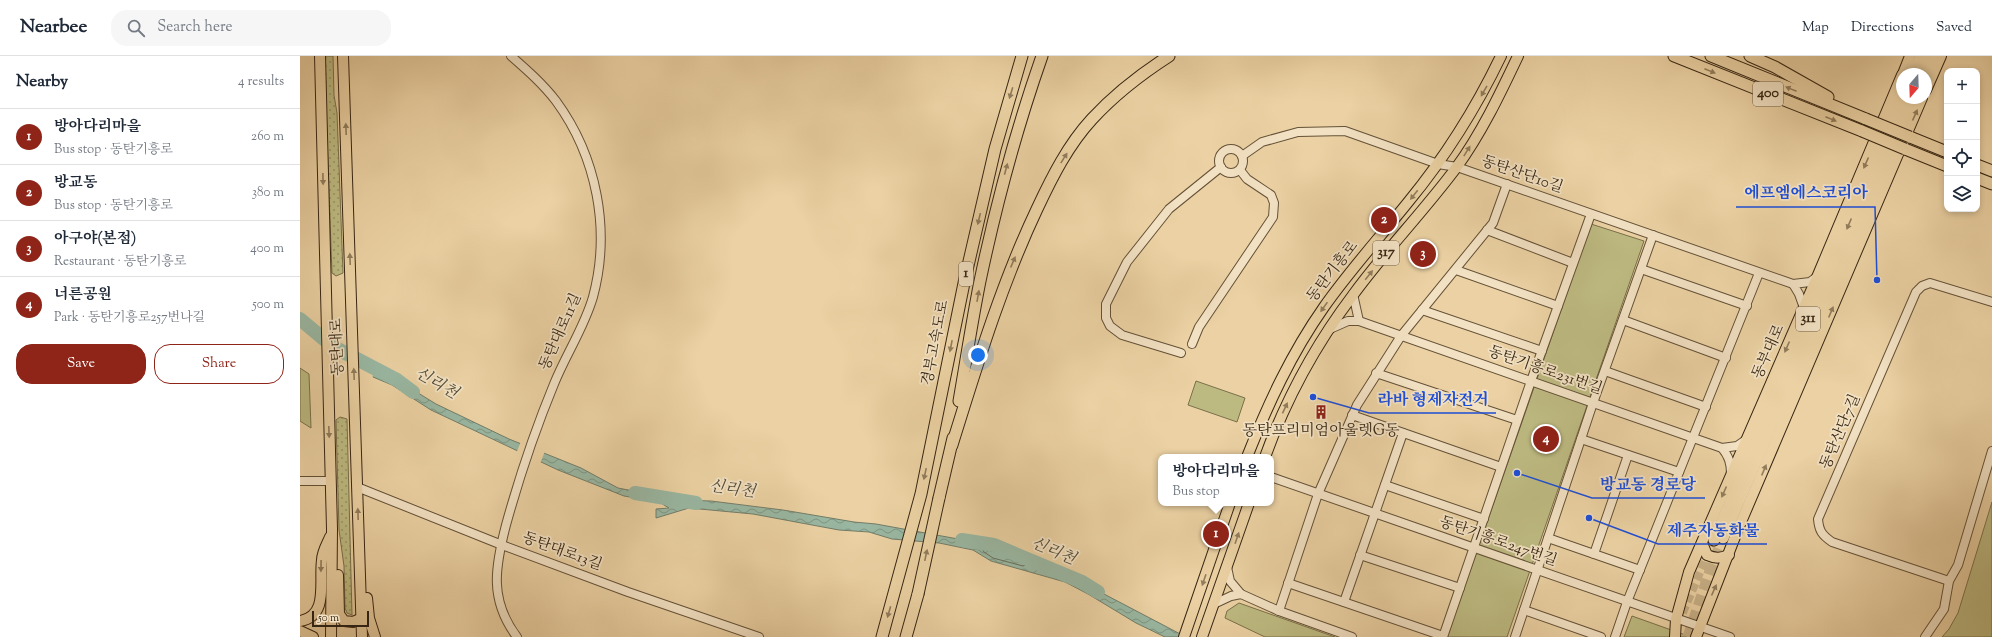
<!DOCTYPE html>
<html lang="en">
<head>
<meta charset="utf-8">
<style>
  body { margin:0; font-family:"Sorts Mill Goudy","Noto Serif KR",serif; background:#f6f6f7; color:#1f2937 }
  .controls { position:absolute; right:12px; top:12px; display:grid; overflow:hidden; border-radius:8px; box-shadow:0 2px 6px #0003 }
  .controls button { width:36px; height:36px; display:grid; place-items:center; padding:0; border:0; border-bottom:1px solid #e0e1e3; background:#fff; color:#1f2937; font:20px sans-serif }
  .compass { position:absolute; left:1596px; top:12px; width:36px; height:36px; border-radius:50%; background:#fff; box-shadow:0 2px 6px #0003; rotate:199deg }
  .scale { position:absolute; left:12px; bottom:10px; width:57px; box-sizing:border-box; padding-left:4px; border:2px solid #372613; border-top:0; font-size:11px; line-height:14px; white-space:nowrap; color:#372613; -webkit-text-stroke:3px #f2e1c3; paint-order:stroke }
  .you { position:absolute; left:678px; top:299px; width:14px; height:14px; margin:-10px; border:3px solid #fff; border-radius:50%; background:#1a73e8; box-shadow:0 0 0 6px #1a73e833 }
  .badge { display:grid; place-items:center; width:26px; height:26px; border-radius:50%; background:#8f2418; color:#fff; font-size:13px; font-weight:700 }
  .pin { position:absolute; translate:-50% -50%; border:2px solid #fff; box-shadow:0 1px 4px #0006 }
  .popup { position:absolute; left:858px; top:398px; width:116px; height:52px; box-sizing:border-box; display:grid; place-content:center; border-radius:8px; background:#fff; filter:drop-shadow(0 1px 3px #0005); font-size:13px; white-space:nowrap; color:#747a83 }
  .popup b { font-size:15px; color:#1f2937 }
  .popup::after { content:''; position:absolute; left:50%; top:100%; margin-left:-8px; border:8px solid transparent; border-top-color:#fff }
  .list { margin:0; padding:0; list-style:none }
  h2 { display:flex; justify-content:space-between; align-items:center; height:52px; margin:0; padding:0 16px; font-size:17px }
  h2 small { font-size:13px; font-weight:400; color:#747a83 }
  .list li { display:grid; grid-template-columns:26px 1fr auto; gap:12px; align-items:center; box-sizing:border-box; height:56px; padding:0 16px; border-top:1px solid #e0e1e3 }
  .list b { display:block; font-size:15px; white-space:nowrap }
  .list p { margin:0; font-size:13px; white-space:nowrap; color:#747a83 }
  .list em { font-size:13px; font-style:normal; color:#747a83 }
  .actions { display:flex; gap:8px; padding:12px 16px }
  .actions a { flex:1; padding:9px 0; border:1px solid #8f2418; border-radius:16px; text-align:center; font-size:14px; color:#8f2418 }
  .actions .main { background:#8f2418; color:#fff }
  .icon { flex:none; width:22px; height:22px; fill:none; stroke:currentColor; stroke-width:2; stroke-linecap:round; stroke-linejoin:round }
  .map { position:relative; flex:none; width:1692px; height:581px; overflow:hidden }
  header { display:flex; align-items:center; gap:24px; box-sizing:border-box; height:56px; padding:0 20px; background:#fff; border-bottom:1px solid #e0e1e3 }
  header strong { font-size:19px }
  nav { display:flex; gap:22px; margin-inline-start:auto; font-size:14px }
  .search { width:280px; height:36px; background:#f6f6f7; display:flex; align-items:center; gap:10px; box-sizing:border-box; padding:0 14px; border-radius:16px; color:#747a83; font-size:15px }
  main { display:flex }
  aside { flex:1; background:#fff }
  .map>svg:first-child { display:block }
  .grass { fill:url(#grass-dots); stroke:#7a704a }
  .green { fill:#bdba81; stroke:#7a704a }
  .water { fill:url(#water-waves); stroke:#727d69 }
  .pier { fill:#ebd1a3 }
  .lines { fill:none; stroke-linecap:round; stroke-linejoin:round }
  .shore { stroke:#686e5a; stroke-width:1 }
  .river { stroke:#99b7a2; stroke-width:14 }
  .minor-tunnel { stroke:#c7af86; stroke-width:8; stroke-dasharray:8 4; stroke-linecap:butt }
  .highway-tunnel { stroke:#c7af86; stroke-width:11; stroke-dasharray:11 5.5; stroke-linecap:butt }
  .minor-casing { stroke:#645137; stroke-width:10 }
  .major-casing { stroke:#372613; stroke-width:12 }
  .highway-casing { stroke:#372613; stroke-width:13 }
  .minor { stroke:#f2e1c3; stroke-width:8 }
  .major { stroke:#ebd1a3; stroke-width:10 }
  .highway { stroke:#ebd1a3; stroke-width:11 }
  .highway-bridge-casing { stroke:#372613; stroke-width:13; stroke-linecap:butt }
  .highway-bridge { stroke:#ebd1a3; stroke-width:11 }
  .oneway { fill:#917c5b }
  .labels { text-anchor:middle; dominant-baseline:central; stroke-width:3.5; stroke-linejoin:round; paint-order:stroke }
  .shield { fill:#f2e1c3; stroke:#6f5e48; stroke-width:1 }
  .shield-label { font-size:14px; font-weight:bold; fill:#372613 }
  .street-label { font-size:15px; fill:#372613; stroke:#f2e1c3 }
  .poi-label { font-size:15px; fill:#372613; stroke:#f2e1c3 }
  .water-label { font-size:16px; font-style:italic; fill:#504a37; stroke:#f2e1c3 }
  .leader { fill:none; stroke:#1d4ed8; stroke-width:1.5 }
  .callout-dot { fill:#1d4ed8; stroke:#f2e1c3; stroke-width:1.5 }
  .callout-label { font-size:16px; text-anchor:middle; font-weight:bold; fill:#1d4ed8; stroke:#f2e1c3; stroke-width:3.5; stroke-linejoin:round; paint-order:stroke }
</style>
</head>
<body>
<header>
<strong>Nearbee</strong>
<div class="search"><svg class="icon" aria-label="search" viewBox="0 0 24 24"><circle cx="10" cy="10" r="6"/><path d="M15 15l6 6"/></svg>Search here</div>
<nav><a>Map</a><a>Directions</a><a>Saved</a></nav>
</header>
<main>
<aside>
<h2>Nearby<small>4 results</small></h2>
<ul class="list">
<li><span class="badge">1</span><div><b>방아다리마을</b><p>Bus stop · 동탄기흥로</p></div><em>260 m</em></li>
<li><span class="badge">2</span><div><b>방교동</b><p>Bus stop · 동탄기흥로</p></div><em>380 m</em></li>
<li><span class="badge">3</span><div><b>아구야(본점)</b><p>Restaurant · 동탄기흥로</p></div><em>400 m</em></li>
<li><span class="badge">4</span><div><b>너른공원</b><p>Park · 동탄기흥로257번나길</p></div><em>500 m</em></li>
</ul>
<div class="actions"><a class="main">Save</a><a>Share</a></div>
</aside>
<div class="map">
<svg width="1692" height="581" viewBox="0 0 1692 581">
  <defs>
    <pattern id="grass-dots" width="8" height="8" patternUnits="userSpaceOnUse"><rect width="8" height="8" fill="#bdba81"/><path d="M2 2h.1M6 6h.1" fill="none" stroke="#9a9768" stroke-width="1.8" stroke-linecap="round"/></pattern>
    <pattern id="water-waves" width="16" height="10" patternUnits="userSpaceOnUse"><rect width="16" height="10" fill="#99b7a2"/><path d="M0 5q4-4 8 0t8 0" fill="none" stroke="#7e9583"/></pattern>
  </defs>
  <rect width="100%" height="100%" fill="#ebd1a3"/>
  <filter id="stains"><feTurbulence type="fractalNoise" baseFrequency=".005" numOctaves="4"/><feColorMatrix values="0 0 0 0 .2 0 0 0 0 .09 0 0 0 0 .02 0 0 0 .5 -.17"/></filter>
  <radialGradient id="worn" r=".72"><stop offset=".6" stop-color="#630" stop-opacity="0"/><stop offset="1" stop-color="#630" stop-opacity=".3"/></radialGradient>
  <!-- grass -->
  <g class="grass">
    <path d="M24 0H33L34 39 37 57 43 217 36 220 32 217Z"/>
    <path d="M40 361 47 363 52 559 47 557 45 552 44 510 39 474 36 364Z"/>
  </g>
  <!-- green -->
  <g class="green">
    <path d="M1291 168 1344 185 1207 581H1147Z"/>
    <path d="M0 312 9 318 11 372 0 365Z"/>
    <path d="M896 325 945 342 937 366 888 349Z"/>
    <path d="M1692 446V581H1642L1649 573 1658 557Z"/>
    <path d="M939 547 1035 581H965L925 562 927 555Z"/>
    <path d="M1332 560 1391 581H1324Z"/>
  </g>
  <!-- water -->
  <path class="water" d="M41 300 97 324 136 348 209 383 281 412 318 432 380 444 411 445 483 454 554 466 576 468 680 487 705 494 783 527 886 581H865L836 567 788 538 765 526 691 505 673 494 639 487 592 483 569 476 539 474 453 458 389 452 356 462V453L369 452 359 446 324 440 258 414 131 354 92 329 40 307Z"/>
  <!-- pier -->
  <g class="pier">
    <path d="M42 298 72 311 73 323 39 309 40 299Z"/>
    <path d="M221 385 245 395 240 408 216 398Z"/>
  </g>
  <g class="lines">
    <!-- shore -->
    <path class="shore" d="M683 493 704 498 724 506 725 509 723 510 693 502 684 496Z"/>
    <!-- river -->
    <g class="river">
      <path d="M0 263 32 290 97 324 113 336"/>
      <path d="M335 437 396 447"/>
      <path d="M662 484 694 489 782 526 798 536"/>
    </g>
    <!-- minor-tunnel -->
    <path class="minor-tunnel" d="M1378 568 1414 484"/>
    <!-- highway-tunnel -->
    <path class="highway-tunnel" d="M1388 581 1410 515 1423 482"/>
    <defs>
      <g id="minor">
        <path d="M211 0C227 14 243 28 256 45 297 101 311 174 293 241 284 272 266 298 254 328 235 374 219 422 206 469 195 511 189 544 217 581"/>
        <circle cx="931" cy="105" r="12"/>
        <path d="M942 100 962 86 998 76 1045 75 1138 108 1157 111 1493 228"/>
        <path d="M1187 174 1273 207"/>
        <path d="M1341 213 1447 250"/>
        <path d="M1156 214 1258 250"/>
        <path d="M1504 252 1499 238 1493 228 1510 226 1518 220"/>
        <path d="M1122 254 1242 295"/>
        <path d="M1323 264 1426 302"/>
        <path d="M1059 265 1422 392"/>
        <path d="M1030 273 1048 265H1059L1053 238"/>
        <path d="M892 288 899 271 973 161 974 147 971 139 947 123 940 114"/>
        <path d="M881 297 822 279 810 270 806 262V248L827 206 869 153 921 111"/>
        <path d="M1305 315 1406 351"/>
        <path d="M1076 317 1217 364"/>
        <path d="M1052 359 1201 411"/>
        <path d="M1281 383 1379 416"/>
        <path d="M1431 418C1431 407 1429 401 1422 392L1437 390 1447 383"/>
        <path d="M971 421 1430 581"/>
        <path d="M0 425H31"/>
        <path d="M1085 429 1184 463"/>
        <path d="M57 431 202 489 328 536 459 581"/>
        <path d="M1248 482 1340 514"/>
        <path d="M1294 498 1328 399"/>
        <path d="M1060 499 1160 532"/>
        <path d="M1649 525 1532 486C1522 479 1519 475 1518 463L1616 236 1622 230 1630 227 1692 246"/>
        <path d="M988 527 1143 580"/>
        <path d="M941 538 979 555 1052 581"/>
        <path d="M1044 546 1103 377"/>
        <path d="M914 548 931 540 941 538 930 525 927 511"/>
        <path d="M1224 554 1301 581"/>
        <path d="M979 555 1018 438 1057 349 1101 280 1193 167 1207 128"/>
        <path d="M1143 581 1231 325 1291 158"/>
        <path d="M1215 581 1293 347 1353 179"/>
        <path d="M1315 581 1327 546 1459 217"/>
        <path d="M1625 581 1644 553 1649 525 1658 509 1692 395"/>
      </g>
      <g id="major">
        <path d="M20 0 32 473 31 581"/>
        <path d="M43 0 62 581"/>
        <path d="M1603 18 1610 0"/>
        <path d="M1626 34 1641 0"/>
        <path d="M947 401C968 348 991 298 1024 251 1050 214 1081 180 1109 145 1146 100 1176 52 1201 0"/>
        <path d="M965 401C986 343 1016 288 1053 239 1085 195 1124 155 1156 112 1181 78 1200 38 1218 0"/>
        <path d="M1402 487 1407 499C1416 503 1421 502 1429 499"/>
        <path d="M38 519 39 558 44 565 53 566 62 562"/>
        <path d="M67 542 69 562 75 581"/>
        <path d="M0 565C29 560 19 526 22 504 22 496 27 488 30 481"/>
        <path d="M0 575 13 581"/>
        <path d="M884 581 930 447"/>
        <path d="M902 581 949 447"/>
        <path d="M1375 581 1376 563 1389 516 1518 219 1602 19"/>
        <path d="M1396 581 1438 473 1622 42"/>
      </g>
      <g id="highway">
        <path d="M1374 0 1562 75"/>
        <path d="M1411 0 1566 63"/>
        <path d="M1450 0 1475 11 1528 41"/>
        <path d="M1613 18 1621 0"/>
        <path d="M1623 18 1631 0"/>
        <path d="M1610 81 1647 96"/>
        <path d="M1605 93 1647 110"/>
        <path d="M1677 109 1692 115"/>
        <path d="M1677 122 1692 128"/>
        <path d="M659 345C666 305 672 265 680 225 696 149 716 74 742 0"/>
        <path d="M652 389C677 309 701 229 737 153 752 121 768 89 792 63 815 38 841 18 869 0"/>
        <path d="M639 442 653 382"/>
        <path d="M1423 482 1613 42"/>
        <path d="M1414 484 1603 42"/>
        <path d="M582 581 621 438 664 227 695 93 722 0"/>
        <path d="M606 581 618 538"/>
      </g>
    </defs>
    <!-- minor casing -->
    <use href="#minor" class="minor-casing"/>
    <!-- major casing -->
    <use href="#major" class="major-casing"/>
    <!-- highway casing -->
    <use href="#highway" class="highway-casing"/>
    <!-- minor -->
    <use href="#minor" class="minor"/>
    <!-- major -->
    <use href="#major" class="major"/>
    <!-- highway -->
    <use href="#highway" class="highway"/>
    <defs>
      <g id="highway-bridge">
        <path d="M1566 63 1610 81"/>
        <path d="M1562 75 1605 93"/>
        <path d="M618 538 639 442"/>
      </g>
    </defs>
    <!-- highway-bridge casing -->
    <use href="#highway-bridge" class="highway-bridge-casing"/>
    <!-- highway-bridge -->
    <use href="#highway-bridge" class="highway-bridge"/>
  </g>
  <!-- one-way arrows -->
  <defs><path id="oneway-solid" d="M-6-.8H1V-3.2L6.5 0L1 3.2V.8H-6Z"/></defs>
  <g class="oneway">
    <use href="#oneway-solid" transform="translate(1410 15) rotate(22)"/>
    <use href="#oneway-solid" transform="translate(1491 33) rotate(-158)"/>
    <use href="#oneway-solid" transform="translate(1184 35) rotate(120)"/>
    <use href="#oneway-solid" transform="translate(711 37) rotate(107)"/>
    <use href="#oneway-solid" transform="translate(1615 59) rotate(-66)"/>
    <use href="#oneway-solid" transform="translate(1531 63) rotate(22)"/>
    <use href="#oneway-solid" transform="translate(46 73) rotate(-92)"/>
    <use href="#oneway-solid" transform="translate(1167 95) rotate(-58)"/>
    <use href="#oneway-solid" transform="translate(764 102) rotate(-58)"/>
    <use href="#oneway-solid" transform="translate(1566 107) rotate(114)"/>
    <use href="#oneway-solid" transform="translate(706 113) rotate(-75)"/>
    <use href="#oneway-solid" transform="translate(23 123) rotate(89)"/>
    <use href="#oneway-solid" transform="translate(1114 139) rotate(128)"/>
    <use href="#oneway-solid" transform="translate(679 163) rotate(103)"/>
    <use href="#oneway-solid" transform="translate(1549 168) rotate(113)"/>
    <use href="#oneway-solid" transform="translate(50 203) rotate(-92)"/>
    <use href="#oneway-solid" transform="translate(713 206) rotate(-67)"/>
    <use href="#oneway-solid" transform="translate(1069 219) rotate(-51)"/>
    <use href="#oneway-solid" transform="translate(678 240) rotate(-80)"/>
    <use href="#oneway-solid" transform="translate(1024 251) rotate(125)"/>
    <use href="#oneway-solid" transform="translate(1531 256) rotate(-67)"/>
    <use href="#oneway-solid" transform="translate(651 290) rotate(101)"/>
    <use href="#oneway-solid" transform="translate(1487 291) rotate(114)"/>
    <use href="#oneway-solid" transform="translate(54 318) rotate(-92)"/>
    <use href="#oneway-solid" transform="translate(985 352) rotate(-65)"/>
    <use href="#oneway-solid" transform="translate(29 376) rotate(88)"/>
    <use href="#oneway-solid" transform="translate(1464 414) rotate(-67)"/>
    <use href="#oneway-solid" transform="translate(625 418) rotate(102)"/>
    <use href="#oneway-solid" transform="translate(1424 436) rotate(114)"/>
    <use href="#oneway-solid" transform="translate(58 458) rotate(-92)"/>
    <use href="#oneway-solid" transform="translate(937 482) rotate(-71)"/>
    <use href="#oneway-solid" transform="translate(626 499) rotate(-78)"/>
    <use href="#oneway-solid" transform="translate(21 510) rotate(91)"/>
    <use href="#oneway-solid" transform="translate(904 524) rotate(109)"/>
    <use href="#oneway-solid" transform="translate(1414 534) rotate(-66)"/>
    <use href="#oneway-solid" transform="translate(589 556) rotate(106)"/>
  </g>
  <!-- icons -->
  <defs>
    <symbol id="building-bare" viewBox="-9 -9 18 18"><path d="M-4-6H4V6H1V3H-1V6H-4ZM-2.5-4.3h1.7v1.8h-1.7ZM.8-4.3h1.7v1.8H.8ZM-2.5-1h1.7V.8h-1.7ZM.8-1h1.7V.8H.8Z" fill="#8f2418" stroke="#f2e1c3" stroke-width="2.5" paint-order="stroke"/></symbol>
  </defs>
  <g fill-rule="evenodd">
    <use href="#building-bare" x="1011" y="346" width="20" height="20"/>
  </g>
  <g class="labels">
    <!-- shield labels -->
    <g class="shield">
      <rect x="1453" y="26" width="30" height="24" rx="3"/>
      <rect x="1073" y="185" width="26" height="24" rx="3"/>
      <rect x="659" y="206" width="14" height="24" rx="3"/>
      <rect x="1496" y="251" width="24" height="24" rx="3"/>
    </g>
    <g class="shield-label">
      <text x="1468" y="38">400</text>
      <text x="1086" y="197">317</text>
      <text x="666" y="218">1</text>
      <text x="1508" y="263">311</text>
    </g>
    <!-- street labels -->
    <g class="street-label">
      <text transform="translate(1222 119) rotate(19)">동탄산단10길</text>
      <text transform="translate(1033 216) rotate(-52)">동탄기흥로</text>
      <text transform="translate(261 276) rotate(-66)">동탄대로11길</text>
      <text transform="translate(636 287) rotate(-79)">경부고속도로</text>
      <text transform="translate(38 291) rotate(-92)">동탄대로</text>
      <text transform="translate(1469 296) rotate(-66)">동부대로</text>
      <text transform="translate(1245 315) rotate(19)">동탄기흥로231번길</text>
      <text transform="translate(1541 376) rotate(-67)">동탄산단7길</text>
      <text transform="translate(1198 486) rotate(19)">동탄기흥로247번길</text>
      <text transform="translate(262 496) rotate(20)">동탄대로13길</text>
    </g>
    <!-- poi labels -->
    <g class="poi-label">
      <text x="1021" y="375">동탄프리미엄아울렛G동</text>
    </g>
    <!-- water labels -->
    <g class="water-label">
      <text transform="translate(136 328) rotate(30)">신리천</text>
      <text transform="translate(432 434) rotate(8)">신리천</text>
      <text transform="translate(753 496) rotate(23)">신리천</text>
    </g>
  </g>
  <!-- callouts -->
  <path class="leader" d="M1577 224L1575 151H1436M1013 341L1069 357H1196M1217 417L1292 442H1405M1289 462L1358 488H1467"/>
  <g class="callout-dot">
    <circle cx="1577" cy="224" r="4"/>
    <circle cx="1013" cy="341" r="4"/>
    <circle cx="1217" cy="417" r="4"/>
    <circle cx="1289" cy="462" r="4"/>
  </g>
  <g class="callout-label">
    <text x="1506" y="142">에프엠에스코리아</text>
    <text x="1133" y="349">라바 형제자전거</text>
    <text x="1348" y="434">방교동 경로당</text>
    <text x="1413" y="480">제주자동화물</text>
  </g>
  <rect width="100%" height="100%" filter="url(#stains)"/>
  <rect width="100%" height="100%" fill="url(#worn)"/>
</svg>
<div class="controls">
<button>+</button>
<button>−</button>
<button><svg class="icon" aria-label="locate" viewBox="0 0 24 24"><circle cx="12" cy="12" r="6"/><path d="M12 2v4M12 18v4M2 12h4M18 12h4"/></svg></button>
<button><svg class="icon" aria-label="layers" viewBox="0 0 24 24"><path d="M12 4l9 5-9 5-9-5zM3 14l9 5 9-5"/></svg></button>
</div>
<svg class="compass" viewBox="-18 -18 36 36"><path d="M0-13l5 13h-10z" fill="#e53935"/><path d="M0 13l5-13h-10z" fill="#747a83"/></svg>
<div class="scale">50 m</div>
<div class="you"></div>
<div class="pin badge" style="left:916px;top:478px">1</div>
<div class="popup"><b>방아다리마을</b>Bus stop</div>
<div class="pin badge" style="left:1084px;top:164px">2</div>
<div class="pin badge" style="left:1123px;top:198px">3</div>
<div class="pin badge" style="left:1246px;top:383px">4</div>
</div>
</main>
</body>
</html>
